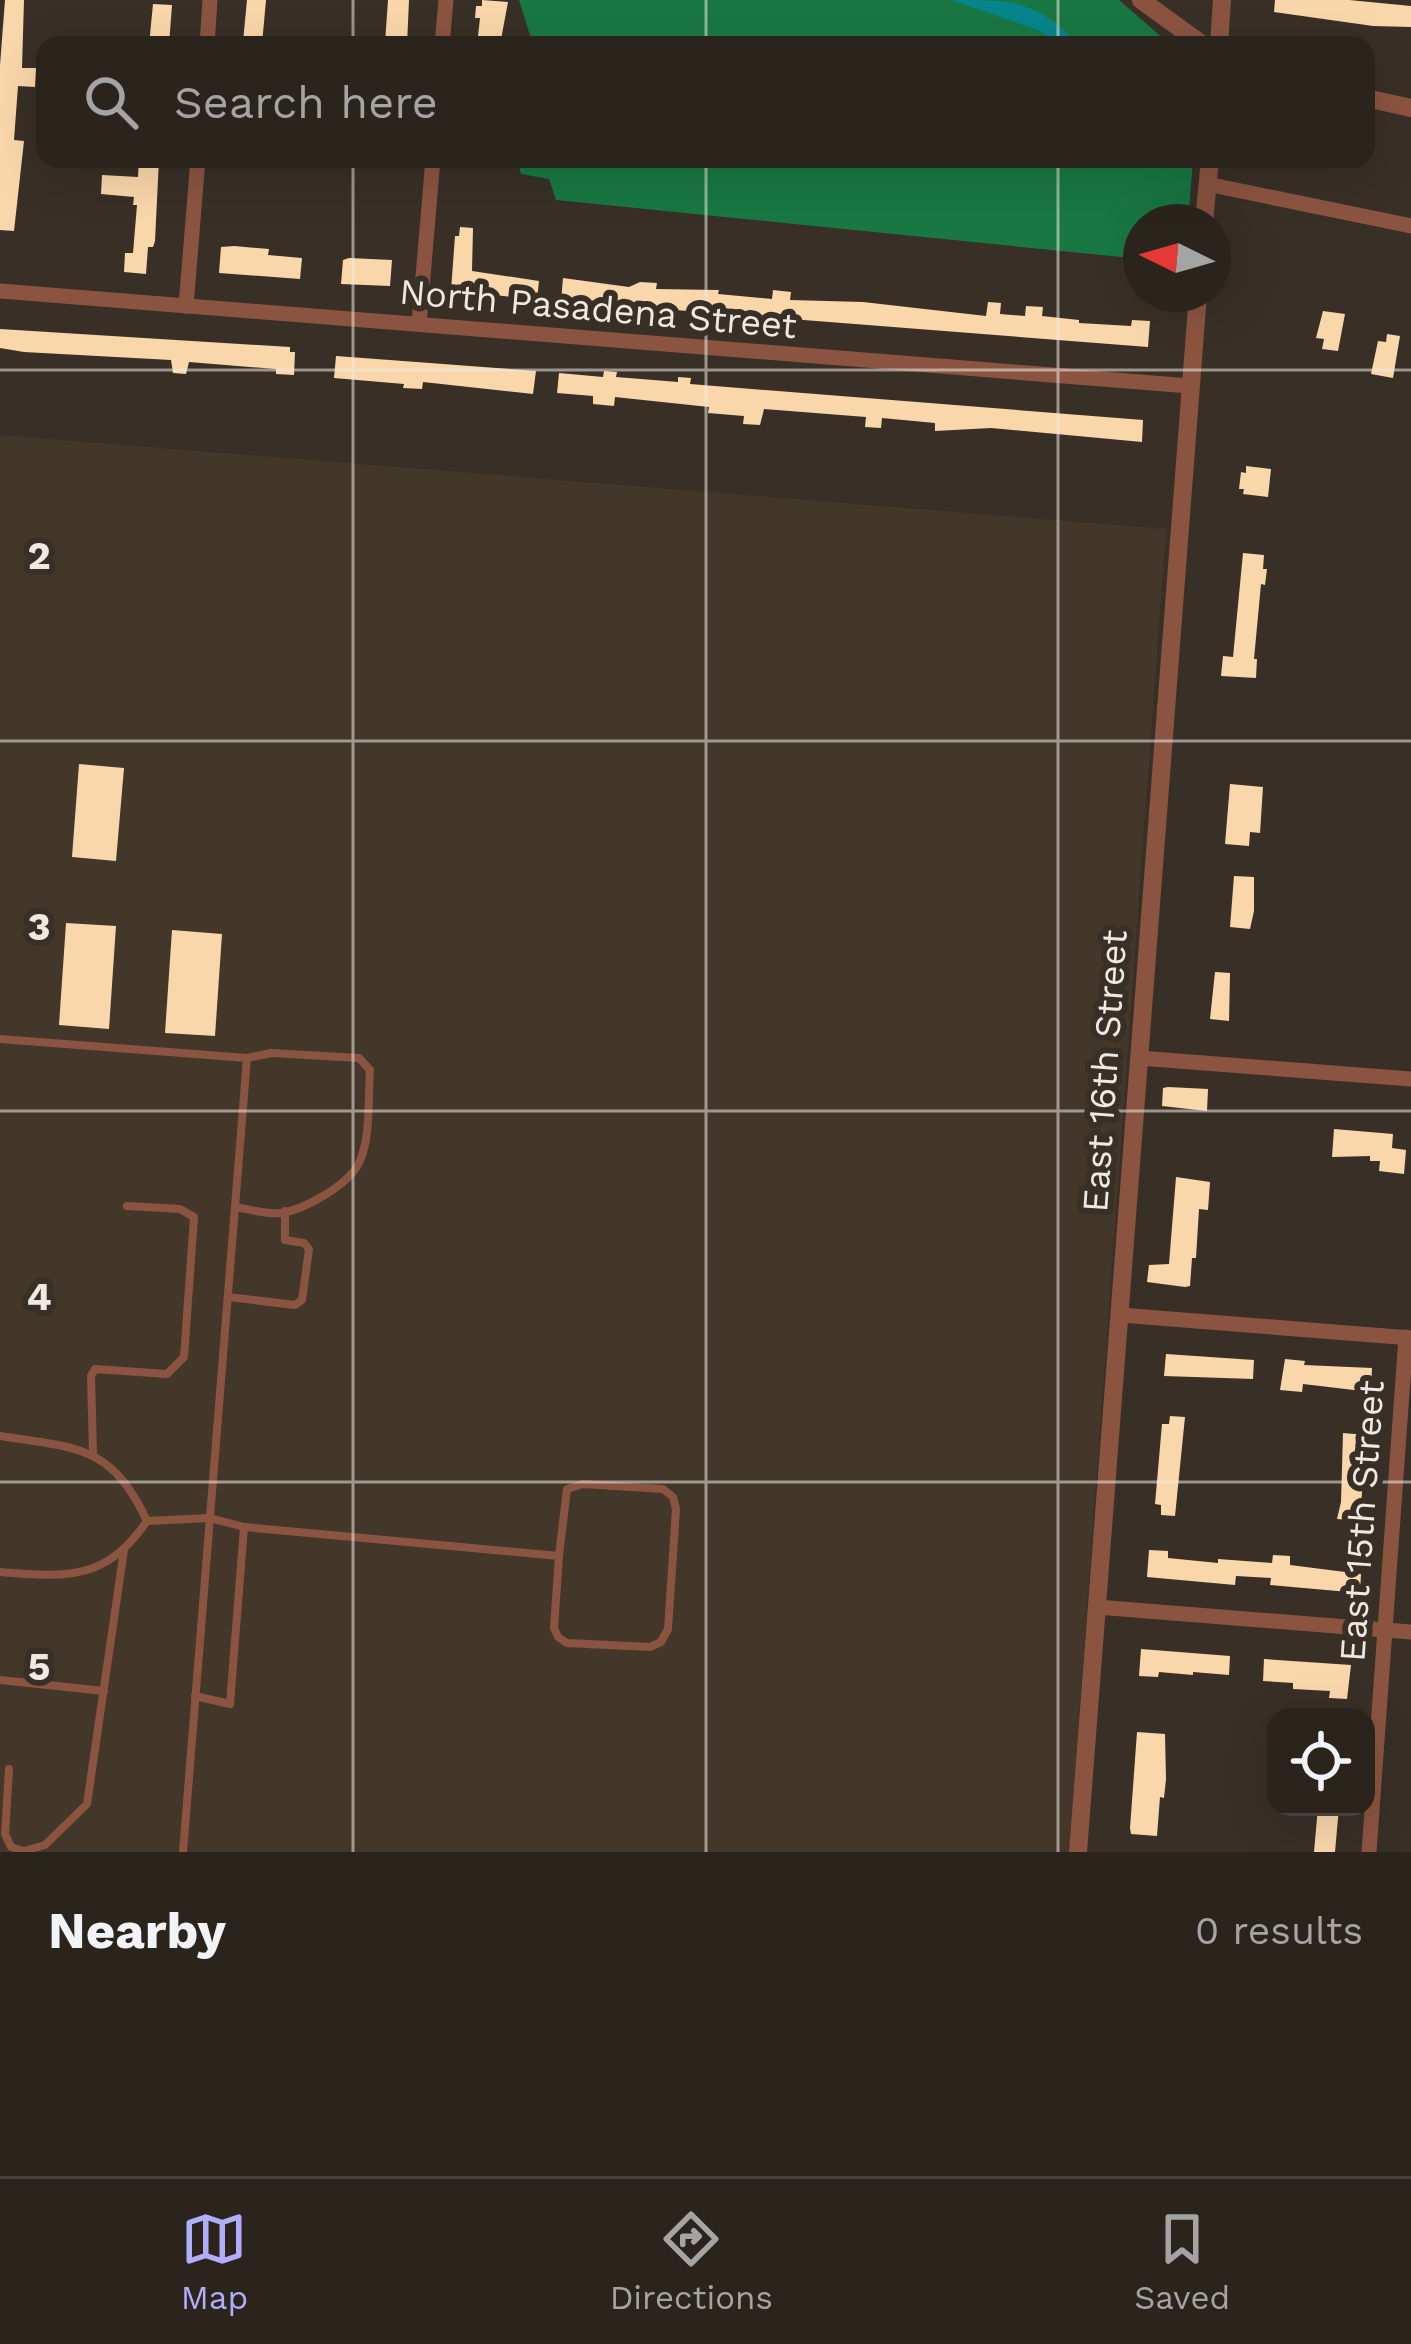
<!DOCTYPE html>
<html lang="en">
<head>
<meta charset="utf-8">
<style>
  body { margin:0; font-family:"Work Sans",sans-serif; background:#36302a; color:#f1f3f6 }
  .controls { position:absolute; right:36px; bottom:36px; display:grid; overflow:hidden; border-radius:24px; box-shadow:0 12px 48px #0002 }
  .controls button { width:108px; height:108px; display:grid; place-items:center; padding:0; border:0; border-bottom:3px solid #46413b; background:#2a241d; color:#f1f3f6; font:60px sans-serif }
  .compass { position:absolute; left:1123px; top:204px; width:108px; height:108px; border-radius:50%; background:#2a241d; box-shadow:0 12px 48px #0002; rotate:275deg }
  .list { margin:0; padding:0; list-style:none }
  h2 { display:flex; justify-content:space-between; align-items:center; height:156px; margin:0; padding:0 48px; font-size:51px }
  h2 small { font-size:39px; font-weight:400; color:#a5a4a4 }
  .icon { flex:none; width:66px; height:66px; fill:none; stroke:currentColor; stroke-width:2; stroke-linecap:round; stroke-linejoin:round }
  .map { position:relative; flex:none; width:1411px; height:1852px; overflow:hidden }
  .search { position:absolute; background:#2a241d; box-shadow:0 12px 48px #0002; left:36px; right:36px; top:36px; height:132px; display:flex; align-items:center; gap:30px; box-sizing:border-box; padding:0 42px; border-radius:24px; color:#a5a4a4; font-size:45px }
  .sheet { height:324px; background:#2a241d }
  nav { display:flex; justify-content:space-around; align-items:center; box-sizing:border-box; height:168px; border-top:3px solid #46413b; background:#2a241d; font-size:33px; color:#a5a4a4 }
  nav a { display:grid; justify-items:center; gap:6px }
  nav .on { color:#b0aefa }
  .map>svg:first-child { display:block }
  .built { fill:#433729 }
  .forest { fill:#187743 }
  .water { fill:#07858c }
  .building { fill:#fad7aa }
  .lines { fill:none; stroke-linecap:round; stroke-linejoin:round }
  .service { stroke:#8b5441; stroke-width:8 }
  .minor { stroke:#8b5441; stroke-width:15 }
  .tertiary { stroke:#8b5441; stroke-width:18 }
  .grid { fill:none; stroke:#eee9e3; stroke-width:3; stroke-opacity:0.55 }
  .labels { text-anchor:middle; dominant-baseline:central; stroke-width:12; stroke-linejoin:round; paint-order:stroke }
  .street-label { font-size:36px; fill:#eee9e3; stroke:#383027 }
  .grid-label { font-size:39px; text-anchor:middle; font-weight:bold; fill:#eee9e3; stroke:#383027; stroke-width:12; stroke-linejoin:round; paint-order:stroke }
</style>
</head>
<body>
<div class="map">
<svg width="1411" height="1852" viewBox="0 0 1411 1852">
  <rect width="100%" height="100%" fill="#383027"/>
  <!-- built -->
  <path class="built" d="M0 435 1166 529 1069 1852H0Z"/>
  <!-- forest -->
  <g class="forest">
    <path d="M519 0H1119L1171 45H533Z"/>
    <path d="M517 159H1193L1188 222H1141V259L556 200 549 179 521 174Z"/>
  </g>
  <!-- water -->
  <path class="water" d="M951 0C1018 0 1032 0 1081 45H1058L1038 30Z"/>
  <!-- building -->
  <g class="building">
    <path d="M5 0H24L22 68H36L35 87 18 86 14 140 24 141 14 231 0 230V65Z"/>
    <path d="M247 0H266L262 44 243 42Z"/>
    <path d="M388 0H409L407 45 385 43Z"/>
    <path d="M482 0 508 2 500 45H477L480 18H475L476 6H482Z"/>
    <path d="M1275 0H1349L1411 6V27L1373 26 1274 12Z"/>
    <path d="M153 4 172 5 169 45H149Z"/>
    <path d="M139 159H159L155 241 153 247H148L146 274 124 272 125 253H133L137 205H133L134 197 101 194 102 175 138 177Z"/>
    <path d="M460 227 473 228 472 271 539 281 537 300 451 290 455 236H459Z"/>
    <path d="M234 246 269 249 268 255 302 258 300 279 219 273 221 247Z"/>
    <path d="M349 258 392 260 390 286 341 284 343 260Z"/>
    <path d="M563 278 629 287 640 282 657 283 656 289 719 290 718 294 772 299 773 290 791 292 790 300 863 302 986 316 988 302 1001 303 1000 314 1025 316 1026 306 1043 307 1042 316 1079 320V323L1131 326 1132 320 1150 321 1148 347 561 301Z"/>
    <path d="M1323 311 1345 314 1338 351 1322 349 1324 339 1316 338Z"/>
    <path d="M0 329 290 347V352H295L294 375 276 374V369L189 362 186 374 173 373 171 360 24 352 0 348Z"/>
    <path d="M1387 334 1400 336 1393 378 1371 374 1378 341 1386 342Z"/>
    <path d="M336 356 536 371 533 394 423 382 422 389 403 388 404 384 334 378Z"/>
    <path d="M604 371 617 372 616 377 678 382V377L691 378 690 384 1143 420 1142 442 991 428 935 431V423L882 418 881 428 865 427 866 417 764 409 760 425 743 424 744 416 708 413 709 407 615 397 614 406 593 404V396L557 393 559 373 603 377Z"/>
    <path d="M1246 466 1271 469 1268 497 1243 494 1244 489H1239L1241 472 1246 473Z"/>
    <path d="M1243 553 1264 555 1263 569H1267L1265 585 1261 584 1254 659H1257L1256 678 1221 676 1223 656 1233 657Z"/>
    <path d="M79 764 124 768 116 861 72 857Z"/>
    <path d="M1230 784 1263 787 1260 833 1250 832 1249 846 1225 844Z"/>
    <path d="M1234 876 1254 877V911L1250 929 1230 927Z"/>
    <path d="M66 923 116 926 109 1029 59 1025Z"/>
    <path d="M172 930 222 934 215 1036 165 1033Z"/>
    <path d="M1215 972 1230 973 1229 1021 1210 1019Z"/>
    <path d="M1168 1087 1208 1089 1207 1111 1162 1106 1163 1088Z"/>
    <path d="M1334 1129 1393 1134 1392 1148 1406 1150 1404 1174 1379 1171 1380 1161H1370V1156L1332 1157Z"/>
    <path d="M1176 1177 1210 1182 1208 1210 1199 1209 1196 1258H1192L1190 1286 1185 1287 1147 1282 1149 1265 1169 1264Z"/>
    <path d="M1166 1354 1254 1360 1253 1379 1164 1376Z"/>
    <path d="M1285 1359 1305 1361 1304 1365 1372 1368 1371 1392 1303 1384 1302 1392 1280 1390Z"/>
    <path d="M1170 1416 1185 1417 1175 1516 1161 1515V1505L1155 1504 1162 1424H1169Z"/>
    <path d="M1343 1433 1366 1435 1360 1521 1337 1519 1341 1502Z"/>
    <path d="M1149 1550 1168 1551V1558L1218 1563V1559L1272 1563 1273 1555 1290 1556V1565L1361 1574 1360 1593 1270 1585 1271 1578 1236 1576 1235 1585 1147 1577Z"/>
    <path d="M1141 1649 1230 1656 1229 1675 1193 1672V1675L1159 1672 1158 1677 1139 1676Z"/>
    <path d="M1264 1659 1351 1665 1347 1699 1329 1698 1330 1691 1293 1689V1683L1263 1681Z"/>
    <path d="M1137 1732 1165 1734 1166 1779 1164 1798 1160 1797 1157 1836 1131 1834 1130 1828Z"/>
    <path d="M1318 1807H1339L1335 1852H1314Z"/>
  </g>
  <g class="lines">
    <!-- service -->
    <g class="service">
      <path d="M0 1039 247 1058 183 1852"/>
      <path d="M235 1207C249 1209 268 1215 281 1213 306 1209 348 1185 359 1163 371 1138 368 1098 370 1070L359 1058 271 1053 247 1058"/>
      <path d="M228 1297 295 1305 302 1300 309 1249 304 1243 285 1240V1211"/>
      <path d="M0 1436C76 1448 111 1444 147 1521"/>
      <path d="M93 1453 91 1376 95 1369 167 1374 184 1357 194 1217 180 1209 127 1206"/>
      <path d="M147 1521 210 1518 244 1527 559 1556 567 1489 583 1484 663 1489 673 1497 676 1509 668 1629 661 1642 650 1647 567 1643 558 1637 554 1628 559 1556"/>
      <path d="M0 1572C66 1577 105 1582 147 1521"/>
      <path d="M0 1680 104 1691"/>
      <path d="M195 1696 230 1704 244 1527"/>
      <path d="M9 1769 5 1834 11 1847 24 1851 45 1845 87 1804 124 1550"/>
    </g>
    <!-- minor -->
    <g class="minor">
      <path d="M207 45 210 0"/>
      <path d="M442 45 446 0"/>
      <path d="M1207 184 1411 226"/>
      <path d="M0 291 1190 386"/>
      <path d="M186 306 198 159"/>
      <path d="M419 324 433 159"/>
      <path d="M1139 1058 1411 1079"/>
      <path d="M1120 1315 1411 1338"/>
      <path d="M1097 1607 1411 1632"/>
      <path d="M1369 1852 1406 1337"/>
    </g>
    <!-- tertiary -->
    <g class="tertiary">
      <path d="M1141 0 1203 45"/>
      <path d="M1219 45 1222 0"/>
      <path d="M1366 98 1411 108"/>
      <path d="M1204 222 1210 159"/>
      <path d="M1078 1852 1198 294"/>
    </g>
  </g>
  <!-- grid -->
  <path class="grid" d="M353 0V45M706 0V45M1058 0V45M353 159V1852M706 159V1852M1058 159V1852M0 370H1411M0 741H1411M0 1111H1411M0 1482H1411"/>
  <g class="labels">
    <!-- street labels -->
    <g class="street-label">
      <text transform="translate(598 309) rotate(5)">North Pasadena Street</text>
      <text transform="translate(1105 1071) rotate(-86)">East 16th Street</text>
      <text transform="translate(1362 1521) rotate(-86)">East 15th Street</text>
    </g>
  </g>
  <g class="grid-label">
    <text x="39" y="569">2</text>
    <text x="39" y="940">3</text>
    <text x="39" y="1310">4</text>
    <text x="39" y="1680">5</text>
  </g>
</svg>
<div class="controls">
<button><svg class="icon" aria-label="locate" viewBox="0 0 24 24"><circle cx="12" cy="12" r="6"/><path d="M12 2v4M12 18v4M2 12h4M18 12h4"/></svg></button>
</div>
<svg class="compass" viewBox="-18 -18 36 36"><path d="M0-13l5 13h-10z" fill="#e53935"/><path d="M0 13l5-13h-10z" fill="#a5a4a4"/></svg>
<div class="search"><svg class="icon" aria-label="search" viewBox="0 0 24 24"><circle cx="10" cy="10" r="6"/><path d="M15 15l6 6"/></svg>Search here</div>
</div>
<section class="sheet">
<h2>Nearby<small>0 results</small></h2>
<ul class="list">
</ul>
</section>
<nav>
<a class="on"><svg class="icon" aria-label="map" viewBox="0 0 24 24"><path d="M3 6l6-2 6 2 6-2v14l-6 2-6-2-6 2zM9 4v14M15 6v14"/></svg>Map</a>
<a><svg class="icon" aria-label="directions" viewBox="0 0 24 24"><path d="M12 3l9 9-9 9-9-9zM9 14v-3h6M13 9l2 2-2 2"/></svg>Directions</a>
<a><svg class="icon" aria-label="saved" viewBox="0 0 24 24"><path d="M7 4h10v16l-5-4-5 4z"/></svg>Saved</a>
</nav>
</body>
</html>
